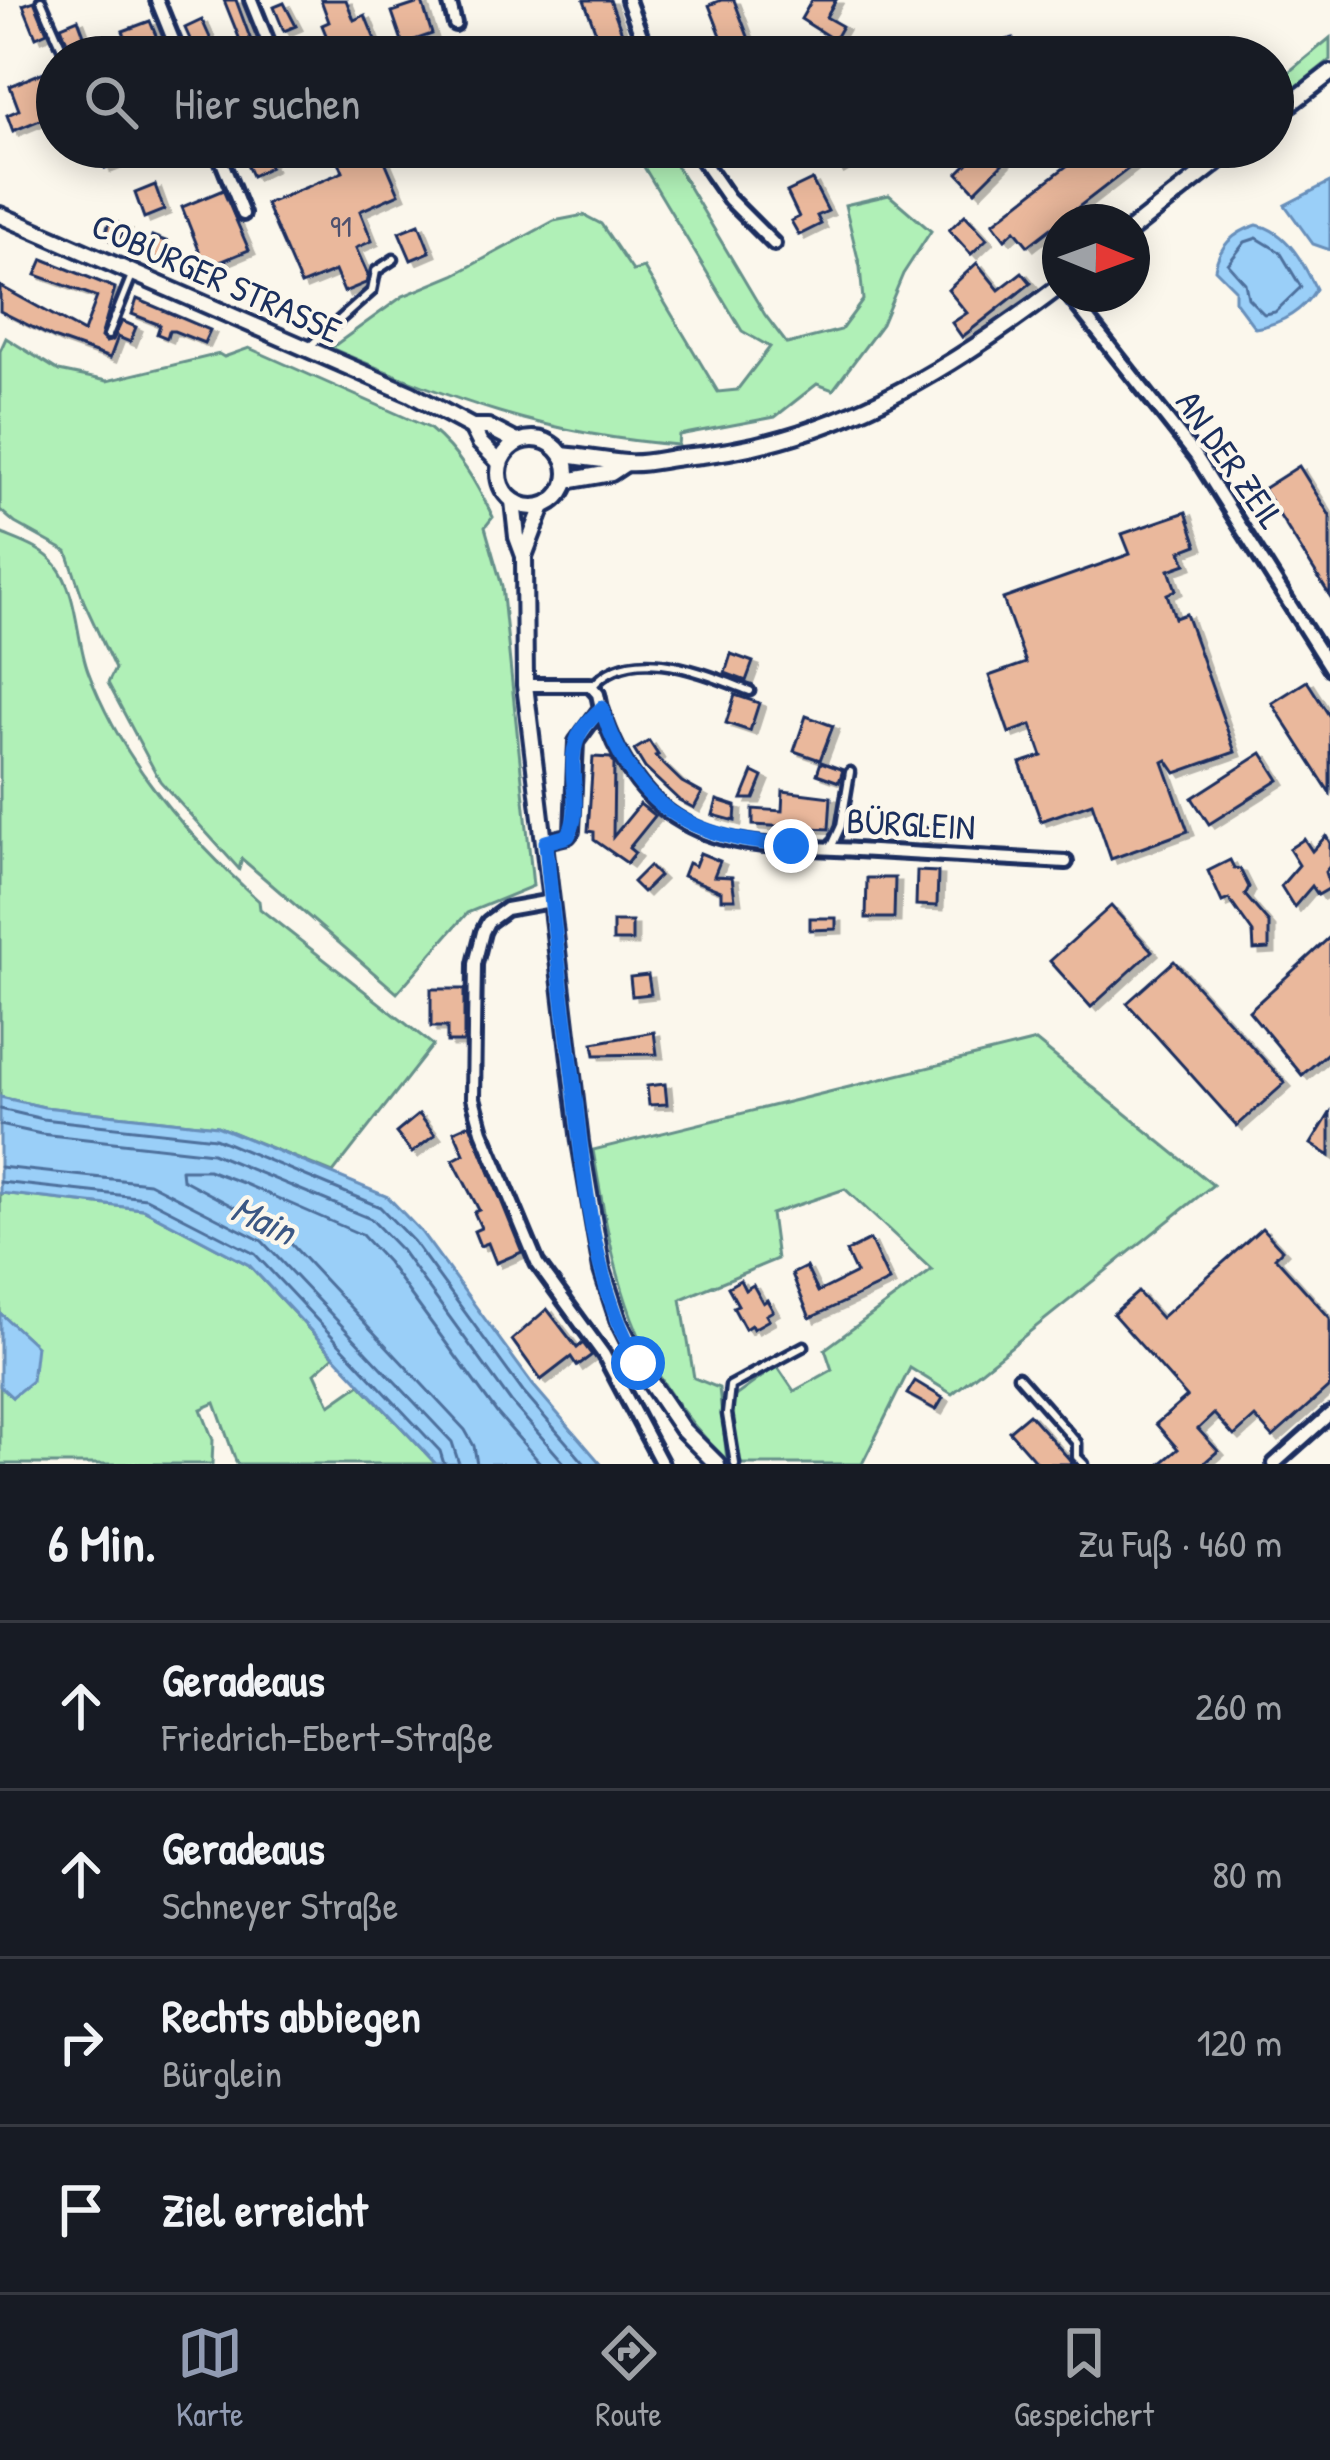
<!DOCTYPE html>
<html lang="de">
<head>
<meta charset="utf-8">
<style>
  body { margin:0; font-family:"Patrick Hand",sans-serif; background:#20242c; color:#f1f3f6 }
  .compass { position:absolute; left:1042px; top:204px; width:108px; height:108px; border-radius:50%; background:#171b24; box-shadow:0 6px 30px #0003; rotate:91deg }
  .stop { position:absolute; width:36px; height:36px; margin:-27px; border:9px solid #1a73e8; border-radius:50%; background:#fff }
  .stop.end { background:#1a73e8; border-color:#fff; box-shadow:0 3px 12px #0008 }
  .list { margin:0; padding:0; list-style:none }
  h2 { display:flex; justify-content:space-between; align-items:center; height:156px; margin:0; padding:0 48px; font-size:51px }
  h2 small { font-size:39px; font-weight:400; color:#9ea1a6 }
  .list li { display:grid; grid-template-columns:78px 1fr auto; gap:36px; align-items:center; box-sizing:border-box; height:168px; padding:0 48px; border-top:3px solid #363941 }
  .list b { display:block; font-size:45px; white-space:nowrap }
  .list p { margin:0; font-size:39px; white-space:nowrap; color:#9ea1a6 }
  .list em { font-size:39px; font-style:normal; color:#9ea1a6 }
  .icon { flex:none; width:66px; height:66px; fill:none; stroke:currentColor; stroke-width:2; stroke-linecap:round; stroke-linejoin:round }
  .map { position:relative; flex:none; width:1330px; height:1464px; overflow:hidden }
  .search { position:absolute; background:#171b24; box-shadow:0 6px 30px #0003; left:36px; right:36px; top:36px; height:132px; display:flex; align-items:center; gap:30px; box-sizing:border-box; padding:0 42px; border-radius:66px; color:#9ea1a6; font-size:45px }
  .sheet { height:828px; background:#171b24 }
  nav { display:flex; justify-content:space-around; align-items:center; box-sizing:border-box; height:168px; border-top:3px solid #363941; background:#171b24; font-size:33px; color:#9ea1a6 }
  nav a { display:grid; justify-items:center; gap:6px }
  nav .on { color:#919bb2 }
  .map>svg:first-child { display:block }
  .green { fill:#b0f0b7; stroke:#66908a; stroke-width:3 }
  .water { fill:#9acff8; stroke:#678fba; stroke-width:3 }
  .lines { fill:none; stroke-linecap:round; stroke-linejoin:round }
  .shore { stroke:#4e6f9c; stroke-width:3 }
  .building { fill:#eab89c; stroke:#1b2f5e; stroke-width:3; filter:url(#shadow) }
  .service-casing { stroke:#1b2f5e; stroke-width:15 }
  .minor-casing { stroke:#1b2f5e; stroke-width:20 }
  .tertiary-casing { stroke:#1b2f5e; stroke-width:22 }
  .service { stroke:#fbf7ec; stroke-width:6 }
  .minor { stroke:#fbf7ec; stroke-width:10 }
  .tertiary { stroke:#fbf7ec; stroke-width:14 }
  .route { stroke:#1a73e8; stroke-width:15 }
  .labels { text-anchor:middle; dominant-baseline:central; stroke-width:9; stroke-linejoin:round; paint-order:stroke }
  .number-label { font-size:30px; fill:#4f516e }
  .street-label { font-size:36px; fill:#1b2f5e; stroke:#fbf7ec }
  .water-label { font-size:39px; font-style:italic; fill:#3b5784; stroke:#fbf7ec }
</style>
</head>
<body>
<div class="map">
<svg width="1330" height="1464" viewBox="0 0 1330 1464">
  <defs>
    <filter id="shadow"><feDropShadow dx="6" dy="4" stdDeviation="0" flood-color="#0004"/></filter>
  </defs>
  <rect width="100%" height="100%" fill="#fbf7ec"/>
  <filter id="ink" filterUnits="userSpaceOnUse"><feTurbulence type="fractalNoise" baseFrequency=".00833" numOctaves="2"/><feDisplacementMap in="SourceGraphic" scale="24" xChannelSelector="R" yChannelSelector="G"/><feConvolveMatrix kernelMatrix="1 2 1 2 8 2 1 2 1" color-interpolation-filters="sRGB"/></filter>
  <g filter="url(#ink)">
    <!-- green -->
    <g class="green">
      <path d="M1330 38V60L1273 105V85Z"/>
      <path d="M667 150 765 315 787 344 841 330 863 300 860 267 845 205 889 195 931 231 903 274 882 324 833 390 817 384 775 417 679 435 678 445C547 435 450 400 331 348L403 296 454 275 554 221 584 215 601 224 633 271 644 268 718 392 737 390 770 347 742 331 644 167Z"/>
      <path d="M6 338 59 371 107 381 219 354 224 357 249 348 429 428C460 453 476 483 493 517L485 527 502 586 533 886 467 913 397 993 242 859 239 869 160 781 108 683 115 669 84 602 67 552 15 523 0 510V351Z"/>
      <path d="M0 533C19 541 43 548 56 565 78 593 76 639 88 671 122 763 189 837 259 901L260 909 433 1045 333 1173 217 1126 44 1107 0 1097Z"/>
      <path d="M1036 1041 1213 1185 952 1394 910 1368 862 1464H738L731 1399 777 1366 794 1391 832 1370 825 1349 932 1270 845 1189 771 1214 777 1259 681 1299 694 1378 719 1388 727 1460C631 1369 614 1275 593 1150Z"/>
      <path d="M0 1193 143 1209 249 1265 334 1356 315 1373 330 1405 360 1384 436 1464H237L215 1403 201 1409 213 1440 212 1464H0V1386L12 1397 36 1346 0 1313Z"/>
    </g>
    <!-- water -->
    <g class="water">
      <path d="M1330 182V250L1313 244 1285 205Z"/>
      <path d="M1257 225C1287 231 1303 262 1316 289 1302 312 1281 324 1255 328L1235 301V289L1215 269C1219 245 1234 232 1257 225Z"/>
      <path d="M0 1097 44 1107 217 1126 388 1197 422 1233 533 1385 601 1464H436L249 1265 143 1209 0 1193Z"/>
      <path d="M0 1313 36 1346 32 1381 12 1397 0 1386Z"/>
    </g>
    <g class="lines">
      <!-- shore -->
      <g class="shore">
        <path d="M1257 238 1280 252 1301 287 1275 312 1264 314 1248 298 1245 283 1228 264 1245 242Z"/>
        <path d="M0 1109 43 1119 215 1138 380 1207 413 1241 523 1392 585 1464"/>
        <path d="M0 1125 41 1134 212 1153 371 1219 401 1250 511 1402 565 1464"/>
        <path d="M0 1167 149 1183 262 1241 452 1442 459 1464"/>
        <path d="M0 1182 146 1198 255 1254 440 1451 444 1464"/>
        <path d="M477 1464 474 1446 465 1430 280 1232 182 1179 181 1170H208L243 1183 362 1235 387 1262 497 1413 541 1464"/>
      </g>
    </g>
    <!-- building -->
    <g class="building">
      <path d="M224 0H236L253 46 244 50Z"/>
      <path d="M321 0H346L354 20 365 15 382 57H335L322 25 329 22Z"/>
      <path d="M584 0H610L631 57H605Z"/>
      <path d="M721 0H734L752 47 729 56 709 5Z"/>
      <path d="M812 0H836L826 17 842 26 834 40 801 19Z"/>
      <path d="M34 1 47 32 36 37 23 5Z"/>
      <path d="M422 2 432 34 403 44 392 12Z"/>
      <path d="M284 3 296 26 284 31 274 7Z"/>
      <path d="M78 19 84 35 67 42 61 26Z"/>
      <path d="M202 20 211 40 194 48 185 28Z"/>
      <path d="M150 21 157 38 130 49 123 31Z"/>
      <path d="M1013 38 1018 57H956L955 54Z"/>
      <path d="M44 72 51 89 57 87V113L13 131 7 115 19 110 10 86Z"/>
      <path d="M96 147H156V148L105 168Z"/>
      <path d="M261 147 270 167 252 176 242 154Z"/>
      <path d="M352 147H379L399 194 360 211 372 241 356 248 368 275 366 283 344 292 335 271 301 285 266 204 343 172 336 154Z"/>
      <path d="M827 147H854L859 157 838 169Z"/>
      <path d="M984 147H989L1004 162 975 191 958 173Z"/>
      <path d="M1091 147H1124L1137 162 1028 246 1015 230 1005 239 993 223Z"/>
      <path d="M812 180 828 211 817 216 821 224 799 235 791 221 799 217 787 192Z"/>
      <path d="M155 185 164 210 144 218 135 193Z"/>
      <path d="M223 190 249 250 206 268 182 207Z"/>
      <path d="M965 215 987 239 971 254 949 230Z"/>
      <path d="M110 220 126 226 119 243 104 237Z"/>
      <path d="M419 224 430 252 411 260 399 232Z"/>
      <path d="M152 236 168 242 161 261 145 254Z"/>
      <path d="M43 259 115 288 101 337 106 342 113 340 122 321 136 327 130 342 118 337 110 358 56 339 0 311V286L84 332 97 297 36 275Z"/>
      <path d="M977 263 999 290 1022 272 1031 283 962 337 952 323 967 313 948 290Z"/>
      <path d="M137 299 210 330 204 343 174 331H169L167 338 157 334 160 325 132 314Z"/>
      <path d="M1299 466 1330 516V596L1263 489Z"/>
      <path d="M1186 512 1197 545 1181 551 1186 564 1169 570 1176 590 1167 594 1175 618 1186 614 1235 752 1176 773 1167 760 1163 762 1188 831 1111 859 1092 803 1041 821 1020 763 1042 756 1031 725 1009 733 989 676 1026 663 1003 599 1130 554 1122 534Z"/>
      <path d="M731 654 753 662 746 681 725 673Z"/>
      <path d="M1307 681 1330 717V793L1272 703Z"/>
      <path d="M735 695 759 703 750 731 726 723Z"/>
      <path d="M806 716 833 726 820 760 794 751Z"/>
      <path d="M649 741 658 755 655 756 682 782 702 793 694 808 679 800 645 768 634 750Z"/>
      <path d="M1262 753 1279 780 1209 824 1192 798Z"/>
      <path d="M593 757 611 758 614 763 613 837 640 804 655 816 629 848 635 853 627 863 594 840V832L588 831Z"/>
      <path d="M821 762 843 770 839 782 817 774Z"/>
      <path d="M753 772 763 777 754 799H742Z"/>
      <path d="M783 791 831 797 829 829 753 825V809L782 811Z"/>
      <path d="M717 800 736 806 735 821 713 815Z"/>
      <path d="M916 827 940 828V839L916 838Z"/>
      <path d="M1326 836 1330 843V866L1325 872 1330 888 1318 895 1312 886 1294 907 1281 886 1299 865 1289 849 1304 839 1312 851Z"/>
      <path d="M700 853 720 861 714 876 732 877 735 899H721V891L683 876 688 863 695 866Z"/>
      <path d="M1230 860 1234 868 1240 869 1249 887 1245 895 1269 923V949L1254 950 1253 933 1229 899 1222 902 1208 871Z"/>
      <path d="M649 866 659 876 643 892 633 882Z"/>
      <path d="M917 871 938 872 937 906 916 905Z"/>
      <path d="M867 878H895L894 918H866Z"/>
      <path d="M1111 906 1152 951 1091 1007 1050 961Z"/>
      <path d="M810 918H836V929L810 930Z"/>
      <rect x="613" y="922" width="19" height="19"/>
      <path d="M1330 937V1051L1302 1075 1249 1011Z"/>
      <path d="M1174 961 1285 1083 1237 1126 1127 1003Z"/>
      <path d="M648 975 651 994 632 996 630 977Z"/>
      <path d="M431 989H464V1042H447V1027H431Z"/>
      <path d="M654 1032 657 1054 595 1055 593 1043Z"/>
      <path d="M665 1084 667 1104 649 1105 647 1086Z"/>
      <path d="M1330 1113V1156L1311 1144Z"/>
      <path d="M419 1114 435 1135 412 1153 396 1133Z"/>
      <path d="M470 1124 522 1252 496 1263 488 1243 480 1246 474 1231 481 1228 474 1212 479 1210 453 1160 464 1154 454 1131Z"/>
      <path d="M1262 1228 1282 1250 1275 1257 1330 1318V1386L1273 1437 1255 1417 1234 1436 1214 1414 1198 1429 1218 1451 1203 1464H1160L1178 1449 1156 1424 1187 1397 1113 1314 1138 1292 1161 1318Z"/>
      <path d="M870 1240 889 1281 810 1318 792 1274 806 1267 818 1292 856 1273 846 1252Z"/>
      <path d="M740 1280 745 1290 753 1285 763 1303 767 1300 773 1311 766 1315 769 1320 753 1329 751 1325 745 1329 733 1307 738 1305 728 1287Z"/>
      <path d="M547 1309 577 1348 583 1343 592 1355 577 1366 571 1357 541 1380 512 1340Z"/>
      <path d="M915 1381 943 1398 936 1410 907 1394Z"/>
      <path d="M1029 1414 1070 1460 1073 1464H1038L1009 1431Z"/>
    </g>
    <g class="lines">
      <defs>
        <g id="service">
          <path d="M41 0 66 57"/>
          <path d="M108 335 133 273"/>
          <path d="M308 348 372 291 376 271 394 259"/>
          <path d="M592 687C630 640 705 674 750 691"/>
          <path d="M831 848 841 826 850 772"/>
          <path d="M1018 1376 1077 1443V1457L1084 1464"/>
          <path d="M735 1464 727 1414 730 1386 804 1346"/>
        </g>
        <g id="minor">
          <path d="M157 0 180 57"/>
          <path d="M251 0 274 57"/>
          <path d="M449 0 455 24"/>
          <path d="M628 0 649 57"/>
          <path d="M216 147 243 214"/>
          <path d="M311 147 312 148"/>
          <path d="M693 147 729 199 774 244"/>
          <path d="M1068 294 1196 456 1330 668"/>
          <path d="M525 685H590L598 694 601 708 576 742 572 831 568 836 546 841"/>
          <path d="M601 708C616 755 641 799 685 823 734 851 801 846 856 850 926 854 996 858 1066 862"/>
          <path d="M551 901 506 909 488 922 483 932 475 964 473 1098 482 1131 537 1263 604 1355 662 1464"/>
          <path d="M1274 1464 1330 1414"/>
        </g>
        <g id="tertiary">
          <path d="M1273 117 1330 73"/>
          <path d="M0 215 411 394 472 427H488L517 442"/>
          <path d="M1132 229 1236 147"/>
          <path d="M472 427 480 443 500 463"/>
          <circle cx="533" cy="473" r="34"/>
          <path d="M562 455C584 457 605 461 626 463 643 465 663 459 681 457 827 446 946 373 1060 286"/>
          <path d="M566 481 611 473 626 463"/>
          <path d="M513 501 517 537 524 556 525 685 580 1142 602 1270 619 1322 646 1376 682 1429 717 1464"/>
          <path d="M524 556 543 506"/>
        </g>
      </defs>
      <!-- service casing -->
      <use href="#service" class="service-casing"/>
      <!-- minor casing -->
      <use href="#minor" class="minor-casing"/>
      <!-- tertiary casing -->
      <use href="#tertiary" class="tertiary-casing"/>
      <!-- service -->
      <use href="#service" class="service"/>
      <!-- minor -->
      <use href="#minor" class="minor"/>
      <!-- tertiary -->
      <use href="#tertiary" class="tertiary"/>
    </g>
  </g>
  <g class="lines" filter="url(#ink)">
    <!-- route -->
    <path class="route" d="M638 1363C590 1278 584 1173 573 1078 563 1000 552 921 546 842L568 836C586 806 561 762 582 730 587 722 595 715 602 708 633 809 691 838 791 846"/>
  </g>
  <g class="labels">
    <!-- number labels -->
    <g class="number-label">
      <text x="341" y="226">91</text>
    </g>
    <!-- street labels -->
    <g class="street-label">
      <text transform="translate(217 277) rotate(24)">COBURGER STRASSE</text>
      <text transform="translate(1231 459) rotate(55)">AN DER ZEIL</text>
      <text transform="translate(911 823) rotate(3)">BÜRGLEIN</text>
    </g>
    <!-- water labels -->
    <g class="water-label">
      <text transform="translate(264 1219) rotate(25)">Main</text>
    </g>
  </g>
</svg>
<svg class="compass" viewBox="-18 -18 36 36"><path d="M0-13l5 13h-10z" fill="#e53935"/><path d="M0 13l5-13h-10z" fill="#9ea1a6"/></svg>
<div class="stop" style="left:638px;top:1363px"></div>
<div class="stop end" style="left:791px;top:846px"></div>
<div class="search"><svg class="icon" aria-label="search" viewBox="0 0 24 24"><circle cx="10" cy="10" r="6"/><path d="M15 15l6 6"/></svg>Hier suchen</div>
</div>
<section class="sheet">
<h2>6 Min.<small>Zu Fuß · 460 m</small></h2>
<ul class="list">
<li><svg class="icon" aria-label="ahead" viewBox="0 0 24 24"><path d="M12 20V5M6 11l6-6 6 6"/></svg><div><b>Geradeaus</b><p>Friedrich-Ebert-Straße</p></div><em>260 m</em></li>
<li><svg class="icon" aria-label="ahead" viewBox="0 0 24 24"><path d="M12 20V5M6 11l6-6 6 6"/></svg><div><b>Geradeaus</b><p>Schneyer Straße</p></div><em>80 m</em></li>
<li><svg class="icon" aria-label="right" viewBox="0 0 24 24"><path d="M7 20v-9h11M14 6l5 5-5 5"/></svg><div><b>Rechts abbiegen</b><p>Bürglein</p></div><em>120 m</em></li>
<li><svg class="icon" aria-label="arrive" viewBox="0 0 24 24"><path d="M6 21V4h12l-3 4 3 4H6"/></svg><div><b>Ziel erreicht</b></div></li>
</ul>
</section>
<nav>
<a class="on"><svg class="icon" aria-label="map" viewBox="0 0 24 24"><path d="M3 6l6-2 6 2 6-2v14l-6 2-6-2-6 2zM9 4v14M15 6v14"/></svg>Karte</a>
<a><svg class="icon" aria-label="directions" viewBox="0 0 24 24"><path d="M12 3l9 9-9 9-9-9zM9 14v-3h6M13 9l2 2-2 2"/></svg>Route</a>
<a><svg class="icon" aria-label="saved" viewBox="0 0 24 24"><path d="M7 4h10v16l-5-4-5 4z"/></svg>Gespeichert</a>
</nav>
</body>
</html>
